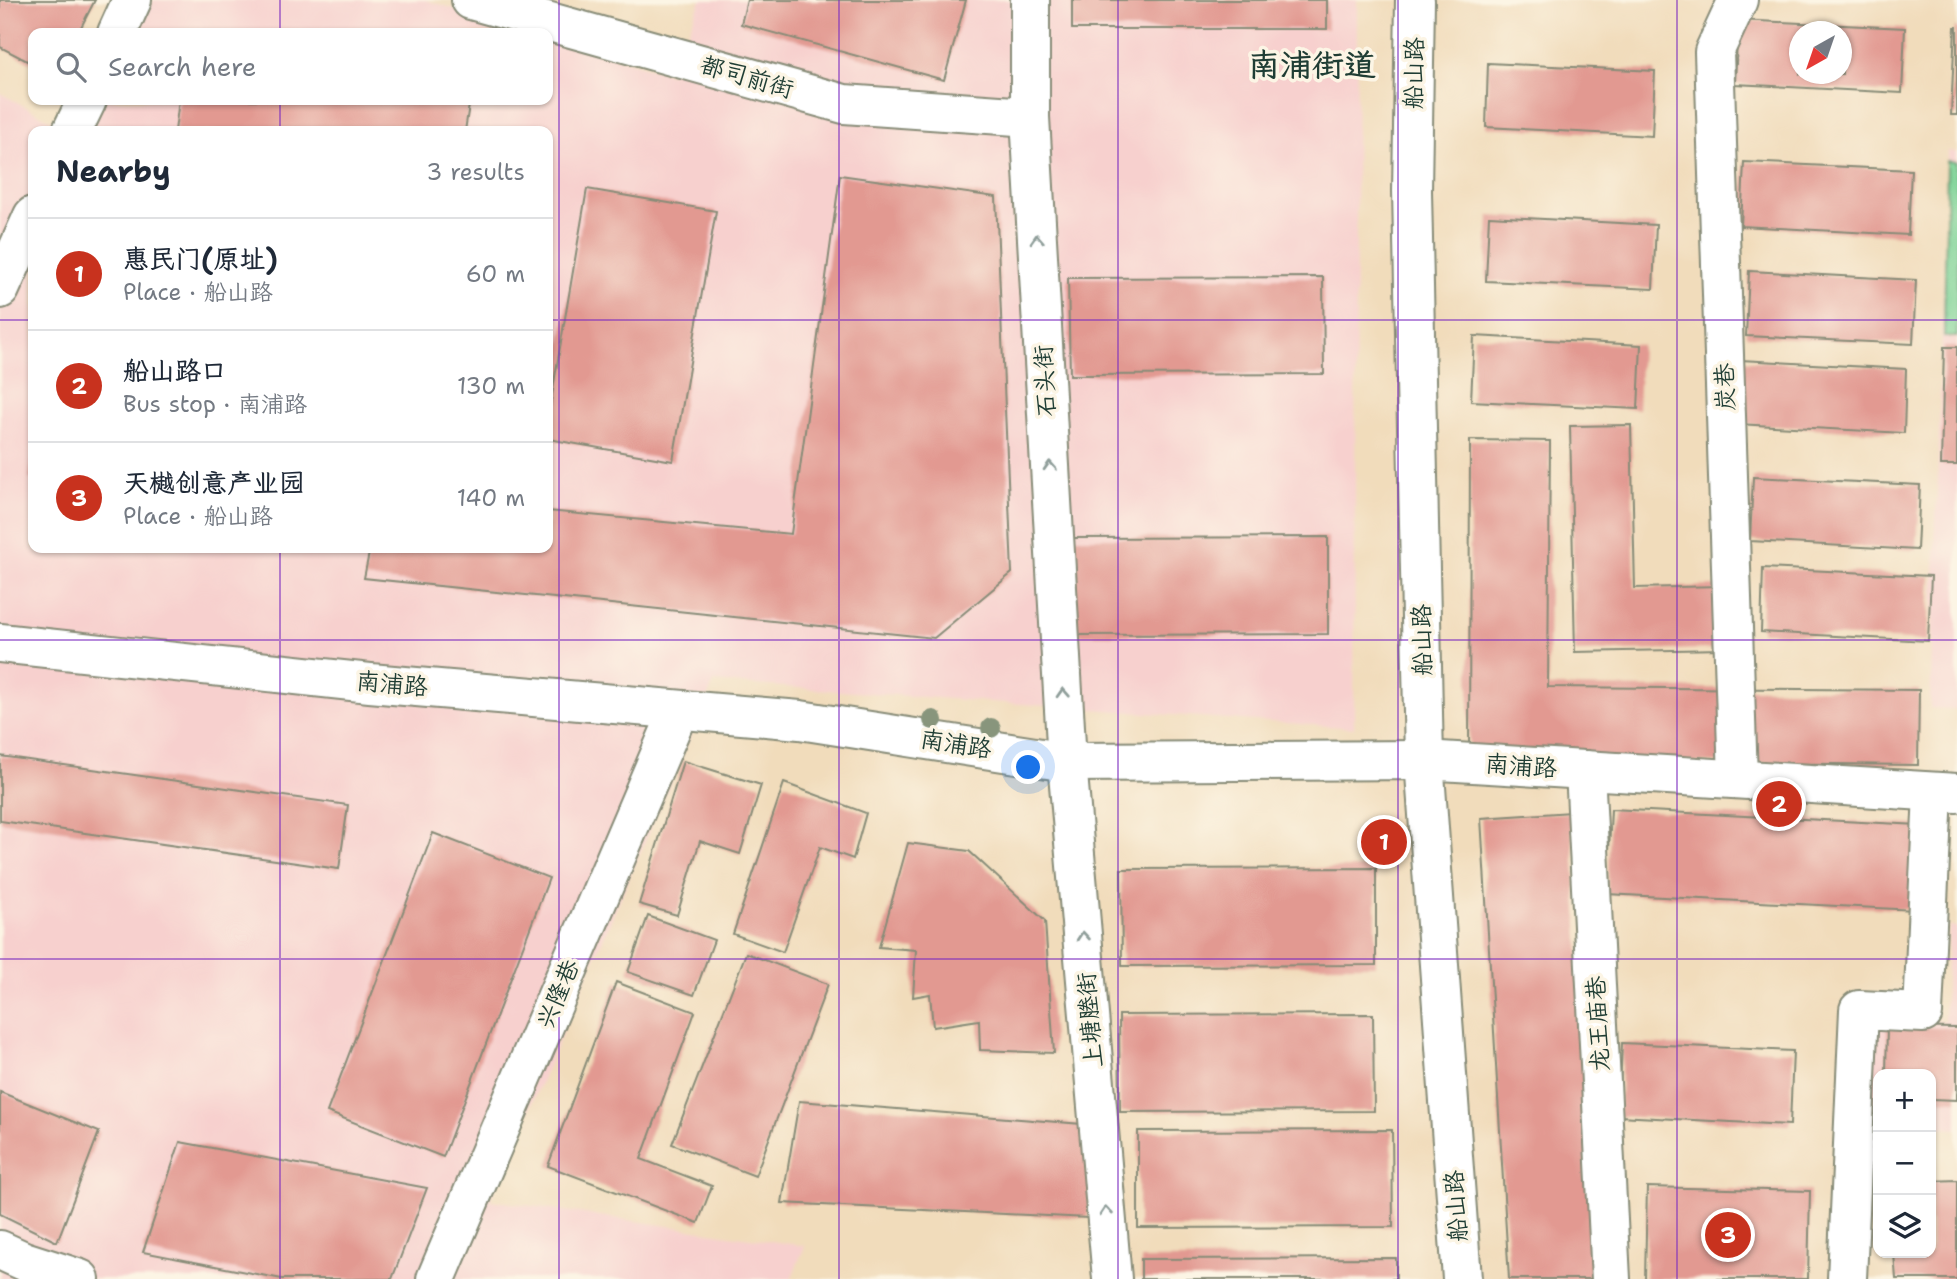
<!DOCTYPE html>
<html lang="en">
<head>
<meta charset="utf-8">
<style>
  body { margin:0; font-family:"Shantell Sans","LXGW WenKai TC",sans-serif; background:#f6f6f7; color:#1f2937 }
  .controls { position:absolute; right:21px; bottom:21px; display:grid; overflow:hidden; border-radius:14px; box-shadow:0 2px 5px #0004 }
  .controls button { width:63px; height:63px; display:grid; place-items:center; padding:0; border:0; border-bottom:2px solid #e0e1e3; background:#fff; color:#1f2937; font:35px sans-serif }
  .compass { position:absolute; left:1789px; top:21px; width:63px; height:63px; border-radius:50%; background:#fff; box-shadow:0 2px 5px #0004; rotate:220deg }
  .you { position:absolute; left:1029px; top:768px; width:24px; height:24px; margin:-18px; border:5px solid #fff; border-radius:50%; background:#1a73e8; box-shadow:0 0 0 10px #1a73e833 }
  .badge { display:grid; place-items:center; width:46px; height:46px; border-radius:50%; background:#c8321e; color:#fff; font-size:23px; font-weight:700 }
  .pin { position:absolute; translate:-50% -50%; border:4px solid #fff; box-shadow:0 2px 7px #0006 }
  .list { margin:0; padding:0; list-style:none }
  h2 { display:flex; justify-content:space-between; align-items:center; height:91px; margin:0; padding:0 28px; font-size:30px }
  h2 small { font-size:23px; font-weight:400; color:#747a83 }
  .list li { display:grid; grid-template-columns:46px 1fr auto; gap:21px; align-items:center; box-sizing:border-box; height:112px; padding:0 28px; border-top:2px solid #e0e1e3 }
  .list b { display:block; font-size:26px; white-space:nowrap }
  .list p { margin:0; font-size:23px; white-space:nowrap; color:#747a83 }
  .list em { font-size:23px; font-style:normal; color:#747a83 }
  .icon { flex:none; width:38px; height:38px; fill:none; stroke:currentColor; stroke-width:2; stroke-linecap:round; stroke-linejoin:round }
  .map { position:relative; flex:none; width:1957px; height:1279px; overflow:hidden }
  .search { position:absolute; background:#fff; box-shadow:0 2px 5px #0004; left:28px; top:28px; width:525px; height:77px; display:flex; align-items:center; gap:18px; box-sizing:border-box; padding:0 24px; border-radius:14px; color:#747a83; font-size:26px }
  .panel { position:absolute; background:#fff; box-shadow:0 2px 5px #0004; left:28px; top:126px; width:525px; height:427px; border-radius:14px }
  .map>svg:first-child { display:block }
  .built { fill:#f7d0ce }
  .green { fill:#7dd397; stroke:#4e8866; stroke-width:2 }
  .building { fill:#e29991; fill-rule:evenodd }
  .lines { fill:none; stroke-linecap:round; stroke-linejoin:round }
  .minor-casing { stroke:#888c78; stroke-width:42 }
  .minor { stroke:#fff; stroke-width:38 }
  .tree { fill:#88957c }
  .oneway { stroke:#8f9e9a }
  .grid { fill:none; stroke:#7b2cbf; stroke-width:2; stroke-opacity:0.55 }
  .labels { text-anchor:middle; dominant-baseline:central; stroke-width:7; stroke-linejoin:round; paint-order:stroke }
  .street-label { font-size:24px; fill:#1f3d34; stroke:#fcf5e5 }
  .district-label { font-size:32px; font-weight:bold; fill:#1f3d34; stroke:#fcf5e5 }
</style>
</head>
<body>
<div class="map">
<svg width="1957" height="1279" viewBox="0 0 1957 1279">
  <rect width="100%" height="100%" fill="#fcf5e5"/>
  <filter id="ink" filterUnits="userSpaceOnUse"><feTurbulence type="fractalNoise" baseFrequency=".0143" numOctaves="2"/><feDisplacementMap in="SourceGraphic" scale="14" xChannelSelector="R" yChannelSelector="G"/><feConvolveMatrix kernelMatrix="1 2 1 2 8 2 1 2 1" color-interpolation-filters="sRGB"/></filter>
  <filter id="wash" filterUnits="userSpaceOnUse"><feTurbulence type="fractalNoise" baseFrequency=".00686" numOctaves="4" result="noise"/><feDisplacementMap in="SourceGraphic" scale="28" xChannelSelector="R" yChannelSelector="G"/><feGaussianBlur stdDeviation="1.57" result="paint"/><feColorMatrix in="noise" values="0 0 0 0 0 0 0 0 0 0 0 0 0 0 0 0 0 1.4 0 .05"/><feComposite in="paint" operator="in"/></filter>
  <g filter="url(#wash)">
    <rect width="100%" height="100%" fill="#f1dcbb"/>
    <!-- built -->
    <g class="built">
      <path d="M153 0H425L535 33H137Z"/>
      <path d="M701 0H1357L1354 728 714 682 490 1200 805 1246 791 1279H0V93L71 131H33V548H548V131H90L105 100H548V37L671 74Z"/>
      <path d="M1948 151 1957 152V709L1930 708Z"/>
      <path d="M1949 927H1957V1129L1931 1127V1074H1878V1124H1867L1873 1017 1944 1021Z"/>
    </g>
    <!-- green -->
    <path class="green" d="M1947 161 1957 162V337H1944Z"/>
    <g id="blocks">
      <!-- building -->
      <g class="building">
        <path d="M0 0H95L78 33H33V64L0 47Z"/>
        <path d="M747 0H966L944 80 741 24Z"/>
        <rect x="1072" y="0" width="255" height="29"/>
        <path d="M1738 20 1905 28 1902 93 1735 84ZM1800 32H1842V74H1800Z"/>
        <path d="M1955 27H1957V115H1951Z"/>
        <path d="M1488 63 1655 71 1652 136 1486 127Z"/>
        <path d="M179 100H433L469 105 465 131H175Z"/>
        <path d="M1744 162 1911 170 1908 235 1741 226Z"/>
        <path d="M840 175 996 197 1012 573 934 638 364 578 370 548H548V511L791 534Z"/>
        <path d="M587 189 716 211 673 461 548 439V418Z"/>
        <path d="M1489 216 1656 225 1653 289 1486 281Z"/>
        <path d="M1749 271 1916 280 1913 344 1746 336Z"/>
        <path d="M1323 277 1324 374 1070 375 1068 278Z"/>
        <path d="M1474 336 1641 345 1638 409 1471 401Z"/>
        <path d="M1944 347H1957V465H1941Z"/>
        <path d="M1740 360 1906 369 1904 433 1737 424Z"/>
        <path d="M1631 425 1635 588 1721 586 1722 649 1575 652 1570 426Z"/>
        <path d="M1470 440 1550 441 1548 687 1919 690 1918 765 1469 760Z"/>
        <path d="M32 459H33V479H29Z"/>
        <path d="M1753 477 1920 485 1917 550 1750 541Z"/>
        <path d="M1328 537V634L1074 635 1073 538Z"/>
        <path d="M1763 568 1931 576 1928 641 1761 632Z"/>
        <path d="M0 756 348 805 339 869 0 821Z"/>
        <path d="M683 761 761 785 740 854 700 841 677 915 639 904Z"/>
        <path d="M784 783 866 813 853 859 820 847 783 952 733 934Z"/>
        <path d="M1611 809 1919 825 1915 910 1607 894Z"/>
        <path d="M1571 812 1600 1279H1509L1481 818Z"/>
        <path d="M433 833 549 878 443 1157 327 1112Z"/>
        <path d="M908 843 969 851 1045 921 1054 1053 980 1050 979 1020 933 1027 930 994 913 997 916 950 879 947Z"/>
        <path d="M1376 868V965L1122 966 1121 869Z"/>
        <path d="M648 916 714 940 694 995 628 972Z"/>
        <path d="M746 953 828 984 755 1176 672 1144Z"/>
        <path d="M616 982 695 1012 641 1159 712 1186 698 1223 548 1166Z"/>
        <path d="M1373 1014 1374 1111 1120 1112 1119 1015Z"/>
        <path d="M1887 1027 1957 1028V1100L1931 1099V1074H1886Z"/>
        <path d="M1622 1043 1793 1051 1790 1125 1619 1116Z"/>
        <path d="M0 1092 99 1132 57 1242 0 1214Z"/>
        <path d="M799 1101 1094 1125 1088 1218 782 1203Z"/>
        <path d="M1392 1130 1393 1227 1138 1228V1131Z"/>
        <path d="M180 1142 427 1188 392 1279H282L143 1252Z"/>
        <path d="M1957 1180V1279H1896L1894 1253H1931V1181Z"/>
        <path d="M1647 1187 1810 1191 1808 1279H1645Z"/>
        <path d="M1396 1258V1279H1141V1259Z"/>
      </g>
    </g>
  </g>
  <g filter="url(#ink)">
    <use href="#blocks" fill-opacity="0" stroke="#888c78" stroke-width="2"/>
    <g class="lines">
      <defs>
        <g id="minor">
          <path d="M471 0 844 104 1030 117"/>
          <path d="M1030 0V117L1067 762 1112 1279"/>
          <path d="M1415 0 1412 191 1424 760 1462 1279"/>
          <path d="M117 33 132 0"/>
          <path d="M72 131 87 100"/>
          <path d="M0 289 33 216"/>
          <path d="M0 643 370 683 800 720 1067 762 1424 760 1957 793"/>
          <path d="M1585 770 1611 1279"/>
          <path d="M1738 779 1714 52 1738 0"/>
          <path d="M0 1250 24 1261 80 1279"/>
          <path d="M436 1279 679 710"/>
          <path d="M1847 1279 1859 1010 1923 1013 1933 792"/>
        </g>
      </defs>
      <!-- minor casing -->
      <use href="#minor" class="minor-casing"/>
      <!-- minor -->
      <use href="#minor" class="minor"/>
    </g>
    <!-- trees -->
    <g class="tree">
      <circle cx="933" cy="720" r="10"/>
      <circle cx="991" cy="728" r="10"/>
    </g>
    <!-- one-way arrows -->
    <defs><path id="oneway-chevron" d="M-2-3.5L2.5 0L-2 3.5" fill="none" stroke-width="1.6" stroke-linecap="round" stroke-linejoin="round" transform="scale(1.75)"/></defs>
    <g class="oneway">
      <use href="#oneway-chevron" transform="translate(1037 239) rotate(-93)"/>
      <use href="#oneway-chevron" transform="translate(1050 466) rotate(-93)"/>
      <use href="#oneway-chevron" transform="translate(1063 693) rotate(-93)"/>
      <use href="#oneway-chevron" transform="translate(1083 936) rotate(-95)"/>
      <use href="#oneway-chevron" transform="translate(1106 1211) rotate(-95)"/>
    </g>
  </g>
  <!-- grid -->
  <path class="grid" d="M280 0V33M559 0V1279M839 0V1279M1118 0V1279M1398 0V1279M1677 0V1279M280 100V131M0 320H33M548 320H1957M280 548V1279M0 640H1957M0 959H1957"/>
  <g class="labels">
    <!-- street labels -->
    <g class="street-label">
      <text transform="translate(1414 73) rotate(-89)">船山路</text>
      <text transform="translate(747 77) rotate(16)">都司前街</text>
      <text transform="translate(1045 381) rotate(-93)">石头街</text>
      <text transform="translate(1725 387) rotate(-92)">炭巷</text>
      <text transform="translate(1422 640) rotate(-91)">船山路</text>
      <text transform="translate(392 684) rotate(5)">南浦路</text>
      <text transform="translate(956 744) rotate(9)">南浦路</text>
      <text transform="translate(1521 766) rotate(4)">南浦路</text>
      <text transform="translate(558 994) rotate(-67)">兴隆巷</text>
      <text transform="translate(1090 1020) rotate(-95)">上塘塍街</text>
      <text transform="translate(1598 1024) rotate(-93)">龙王庙巷</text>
      <text transform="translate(1456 1206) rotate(-94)">船山路</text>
    </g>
    <!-- district labels -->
    <g class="district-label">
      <text x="1312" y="64">南浦街道</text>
    </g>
  </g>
</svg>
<div class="controls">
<button>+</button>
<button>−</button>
<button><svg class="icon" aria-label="layers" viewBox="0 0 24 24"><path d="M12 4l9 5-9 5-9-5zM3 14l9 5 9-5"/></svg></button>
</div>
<svg class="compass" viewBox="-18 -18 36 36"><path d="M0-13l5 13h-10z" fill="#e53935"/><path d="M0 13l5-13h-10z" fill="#747a83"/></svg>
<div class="you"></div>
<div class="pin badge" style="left:1384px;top:842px">1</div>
<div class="pin badge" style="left:1779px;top:804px">2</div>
<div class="pin badge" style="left:1728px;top:1235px">3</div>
<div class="search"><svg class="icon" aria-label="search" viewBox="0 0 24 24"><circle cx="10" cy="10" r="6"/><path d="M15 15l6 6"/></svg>Search here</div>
<section class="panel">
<h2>Nearby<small>3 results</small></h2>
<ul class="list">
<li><span class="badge">1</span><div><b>惠民门(原址)</b><p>Place · 船山路</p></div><em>60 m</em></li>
<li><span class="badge">2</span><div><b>船山路口</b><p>Bus stop · 南浦路</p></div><em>130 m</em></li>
<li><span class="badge">3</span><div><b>天樾创意产业园</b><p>Place · 船山路</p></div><em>140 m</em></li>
</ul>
</section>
</div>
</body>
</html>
